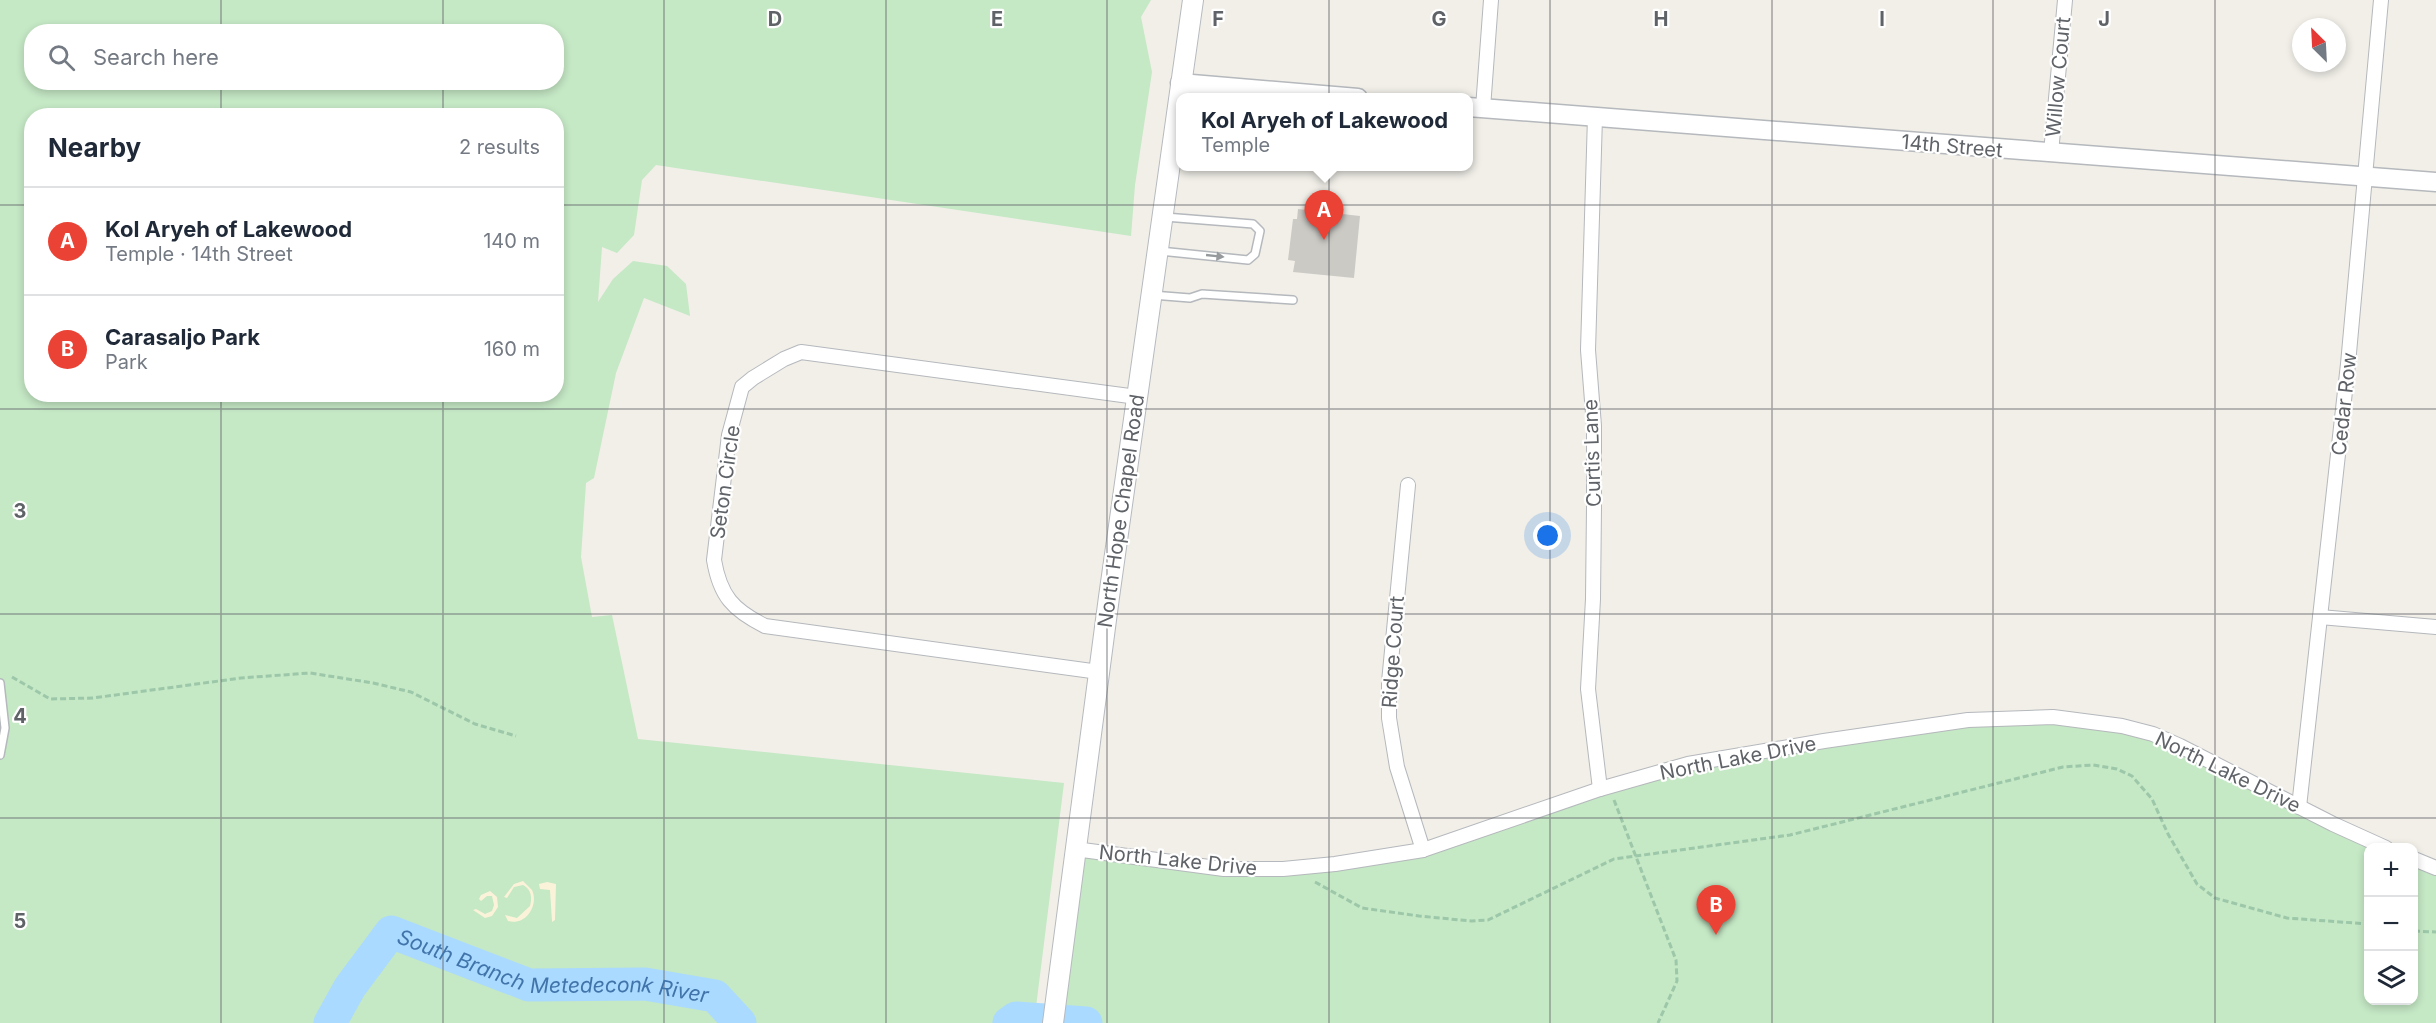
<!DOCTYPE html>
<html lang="en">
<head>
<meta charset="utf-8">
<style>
  body { margin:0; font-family:Inter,sans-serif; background:#f6f6f7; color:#1f2937 }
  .controls { position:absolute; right:18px; bottom:18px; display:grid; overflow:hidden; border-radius:12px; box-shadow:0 3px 9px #0003 }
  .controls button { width:54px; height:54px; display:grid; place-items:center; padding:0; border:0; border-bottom:2px solid #e0e1e3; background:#fff; color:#1f2937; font:30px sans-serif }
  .compass { position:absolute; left:2292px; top:18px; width:54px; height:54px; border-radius:50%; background:#fff; box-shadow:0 3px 9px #0003; rotate:336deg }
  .you { position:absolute; left:1548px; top:536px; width:21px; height:21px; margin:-15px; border:4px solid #fff; border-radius:50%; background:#1a73e8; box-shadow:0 0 0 9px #1a73e833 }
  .badge { display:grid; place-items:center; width:39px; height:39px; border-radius:50%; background:#ea4335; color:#fff; font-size:20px; font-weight:700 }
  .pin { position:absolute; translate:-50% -50px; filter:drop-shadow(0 2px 3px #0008) }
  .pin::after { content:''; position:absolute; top:32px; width:21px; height:18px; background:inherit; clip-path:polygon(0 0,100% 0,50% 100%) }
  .popup { position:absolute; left:1176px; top:93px; width:297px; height:78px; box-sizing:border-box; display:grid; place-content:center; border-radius:12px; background:#fff; filter:drop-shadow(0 2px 4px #0005); font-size:20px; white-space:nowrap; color:#747a83 }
  .popup b { font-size:22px; color:#1f2937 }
  .popup::after { content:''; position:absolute; left:50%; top:100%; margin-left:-12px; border:12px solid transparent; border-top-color:#fff }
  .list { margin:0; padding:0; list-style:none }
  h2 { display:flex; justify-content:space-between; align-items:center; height:78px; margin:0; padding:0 24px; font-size:26px }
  h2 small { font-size:20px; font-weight:400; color:#747a83 }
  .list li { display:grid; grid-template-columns:39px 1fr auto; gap:18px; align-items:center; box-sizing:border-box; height:108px; padding:0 24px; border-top:2px solid #e0e1e3 }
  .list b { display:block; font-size:22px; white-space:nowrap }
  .list p { margin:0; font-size:20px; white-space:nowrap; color:#747a83 }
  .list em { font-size:20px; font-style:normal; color:#747a83 }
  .icon { flex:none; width:33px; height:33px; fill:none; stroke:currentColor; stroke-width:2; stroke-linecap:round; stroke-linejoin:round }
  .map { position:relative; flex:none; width:2436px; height:1023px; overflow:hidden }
  .search { position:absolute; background:#fff; box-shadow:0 3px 9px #0003; left:24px; top:24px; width:540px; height:66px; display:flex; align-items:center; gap:15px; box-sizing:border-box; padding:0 21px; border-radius:24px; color:#747a83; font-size:22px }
  .panel { position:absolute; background:#fff; box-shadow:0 3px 9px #0003; left:24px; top:108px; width:540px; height:294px; border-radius:24px }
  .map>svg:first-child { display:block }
  .green { fill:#c5e8c5; fill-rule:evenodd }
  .sand { fill:#fbf3d9 }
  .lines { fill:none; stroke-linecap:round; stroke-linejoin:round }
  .river { stroke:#aadaff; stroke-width:33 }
  .building { fill:#cccac5 }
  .service-casing { stroke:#b5b8bc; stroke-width:10 }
  .minor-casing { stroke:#b5b8bc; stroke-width:16 }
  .tertiary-casing { stroke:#b5b8bc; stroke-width:21 }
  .secondary-casing { stroke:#b6babf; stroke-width:22 }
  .path { stroke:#9cc7a9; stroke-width:3; stroke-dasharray:6 3; stroke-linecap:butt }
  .service { stroke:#fff; stroke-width:7 }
  .minor { stroke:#fff; stroke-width:14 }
  .tertiary { stroke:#fff; stroke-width:18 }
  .secondary { stroke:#fff; stroke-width:20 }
  .oneway { fill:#979a9d }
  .grid { fill:none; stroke:#5f6368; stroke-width:1.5; stroke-opacity:0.55 }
  .labels { text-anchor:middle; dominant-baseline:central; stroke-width:4.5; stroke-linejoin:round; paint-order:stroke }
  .street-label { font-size:20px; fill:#5f6368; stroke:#fff }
  .water-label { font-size:21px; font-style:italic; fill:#4174aa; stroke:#fff }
  .grid-label { font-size:20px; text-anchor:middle; font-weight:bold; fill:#5f6368; stroke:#fff; stroke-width:4.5; stroke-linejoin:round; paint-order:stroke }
</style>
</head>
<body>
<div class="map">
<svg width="2436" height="1023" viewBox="0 0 2436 1023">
  <rect width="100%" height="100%" fill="#f1efe8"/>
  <!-- green -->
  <g class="green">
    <path d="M0 0H1151L1141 17 1152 72 1135 185 1131 236 656 165 642 180 634 235 617 253 602 247 598 302 613 279 633 261 667 266 686 284 690 316 644 298 616 373 594 478 586 483 581 557 592 617 612 615 638 739 1064 783 1034 1023H0ZM32 32H556V82H32ZM32 116H556V394H32Z"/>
    <path d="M1968 721 2122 726 2386 847 2368 848V1000H2414V859L2436 868V1023H1054L1075 849 1224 869 1423 850 1680 765Z"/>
  </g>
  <!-- sand -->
  <g class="sand">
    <path d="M523 881 532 890C539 905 526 926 508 921L505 915 517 918 530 906C532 898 532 890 523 885L514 887 507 898 504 897 514 884Z"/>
    <path d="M547 882 556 884 555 920 552 922 550 890 540 889 539 884Z"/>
    <path d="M490 891 497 897 498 907 492 916 485 918 473 910 476 909 485 914 492 911 494 905 492 896H487L481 901 479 899 481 895Z"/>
  </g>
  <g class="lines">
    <!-- river -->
    <g class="river">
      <path id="s1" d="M330 1023 350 987 391 932 529 985 645 984 715 996 740 1023"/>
      <path d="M1009 1023 1016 1018 1086 1023"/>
    </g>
  </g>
  <!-- building -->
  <path class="building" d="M1298 209 1360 216 1354 278 1293 272 1295 261 1288 260 1293 219H1297Z"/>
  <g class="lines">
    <defs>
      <g id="service">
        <path d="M1160 251 1248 260 1255 254 1260 231 1253 224 1165 217"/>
        <path d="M1152 295 1190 298 1202 294 1293 300"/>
        <path d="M0 683 5 728 0 755"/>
      </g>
      <g id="minor">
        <path d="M1483 108 1491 0"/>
        <path d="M1595 117 1588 350 1594 426V507L1593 599 1588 689 1600 789"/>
        <path d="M2051 153 2065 0"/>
        <path d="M1408 485 1389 682V718L1397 767 1423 850"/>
        <path d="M2320 617 2436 627"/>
        <path d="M1099 672 765 626C733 610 720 596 714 560L729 435 742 387 753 378 784 359 801 352 1137 397"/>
        <path d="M2299 807 2348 364 2381 0"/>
        <path d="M1075 849 1224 869H1283L1335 864 1423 850 1600 789 1688 764 1824 741 1968 720 2053 717 2122 726 2153 734 2180 746 2333 824 2386 848"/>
        <path d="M2414 859 2436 868"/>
      </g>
      <g id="tertiary">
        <path d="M1180 83 1358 98"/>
        <path d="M1468 107 2436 182"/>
      </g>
      <path id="secondary" d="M1053 1023 1109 597 1193 0"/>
    </defs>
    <!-- service casing -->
    <use href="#service" class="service-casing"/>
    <!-- minor casing -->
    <use href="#minor" class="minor-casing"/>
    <!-- tertiary casing -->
    <use href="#tertiary" class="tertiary-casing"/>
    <!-- secondary casing -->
    <use href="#secondary" class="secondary-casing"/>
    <!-- path -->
    <g class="path">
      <path d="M12 677 50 699 93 698 241 678 310 673 373 683 411 692 475 724 516 736"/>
      <path d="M1614 800 1676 960 1677 981 1658 1023"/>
      <path d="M1315 882 1362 908 1419 916 1471 921 1488 920 1614 859 1790 835 2063 767 2093 765 2117 769 2132 776 2152 799 2168 834 2197 884 2215 898 2287 918 2368 924"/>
      <path d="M2414 931 2436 932"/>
    </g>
    <!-- service -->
    <use href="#service" class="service"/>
    <!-- minor -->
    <use href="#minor" class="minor"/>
    <!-- tertiary -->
    <use href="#tertiary" class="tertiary"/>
    <!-- secondary -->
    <use href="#secondary" class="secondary"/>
  </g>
  <!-- one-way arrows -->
  <defs><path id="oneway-solid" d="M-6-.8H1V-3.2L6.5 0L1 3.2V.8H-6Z" transform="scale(1.5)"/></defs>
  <use class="oneway" href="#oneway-solid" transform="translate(1215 256) rotate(6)"/>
  <!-- grid -->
  <path class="grid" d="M221 0V32M443 0V32M664 0V1023M886 0V1023M1107 0V1023M1329 0V1023M1550 0V1023M1772 0V1023M1993 0V1023M2215 0V1023M221 82V116M443 82V116M0 205H32M556 205H2436M221 394V1023M443 394V1023M0 409H2436M0 614H2436M0 818H2436"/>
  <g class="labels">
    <!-- street labels -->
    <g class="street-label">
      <text transform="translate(2058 77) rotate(-85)">Willow Court</text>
      <text transform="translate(1952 146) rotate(5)">14th Street</text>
      <text transform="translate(2344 404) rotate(-84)">Cedar Row</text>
      <text transform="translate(1592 453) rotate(-92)">Curtis Lane</text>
      <text transform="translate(725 482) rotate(-82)">Seton Circle</text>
      <text transform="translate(1121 511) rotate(-82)">North Hope Chapel Road</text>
      <text transform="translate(1393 652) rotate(-86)">Ridge Court</text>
      <text transform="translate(1738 758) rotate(-11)">North Lake Drive</text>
      <text transform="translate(2228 772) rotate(26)">North Lake Drive</text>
      <text transform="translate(1178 860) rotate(6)">North Lake Drive</text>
    </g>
    <!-- water labels -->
    <g class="water-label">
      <text stroke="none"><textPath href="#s1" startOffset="278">South Branch Metedeconk River</textPath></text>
    </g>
  </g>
  <g class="grid-label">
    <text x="775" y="26">D</text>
    <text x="997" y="26">E</text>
    <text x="1218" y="26">F</text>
    <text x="1439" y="26">G</text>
    <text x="1661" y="26">H</text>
    <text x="1882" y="26">I</text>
    <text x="2104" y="26">J</text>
    <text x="20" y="518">3</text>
    <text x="20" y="723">4</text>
    <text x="20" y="928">5</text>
  </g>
</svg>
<div class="controls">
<button>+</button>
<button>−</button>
<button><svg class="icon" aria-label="layers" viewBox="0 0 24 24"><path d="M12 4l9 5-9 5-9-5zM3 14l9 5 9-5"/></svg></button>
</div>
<svg class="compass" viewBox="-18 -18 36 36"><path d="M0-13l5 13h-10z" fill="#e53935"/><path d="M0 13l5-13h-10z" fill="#747a83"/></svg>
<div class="you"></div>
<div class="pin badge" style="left:1324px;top:240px">A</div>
<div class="popup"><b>Kol Aryeh of Lakewood</b>Temple</div>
<div class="pin badge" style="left:1716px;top:935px">B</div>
<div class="search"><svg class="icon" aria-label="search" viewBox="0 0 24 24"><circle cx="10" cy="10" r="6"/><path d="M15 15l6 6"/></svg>Search here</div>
<section class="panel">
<h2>Nearby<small>2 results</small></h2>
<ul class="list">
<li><span class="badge">A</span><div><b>Kol Aryeh of Lakewood</b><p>Temple · 14th Street</p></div><em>140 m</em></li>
<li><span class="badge">B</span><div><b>Carasaljo Park</b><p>Park</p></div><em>160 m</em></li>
</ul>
</section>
</div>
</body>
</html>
